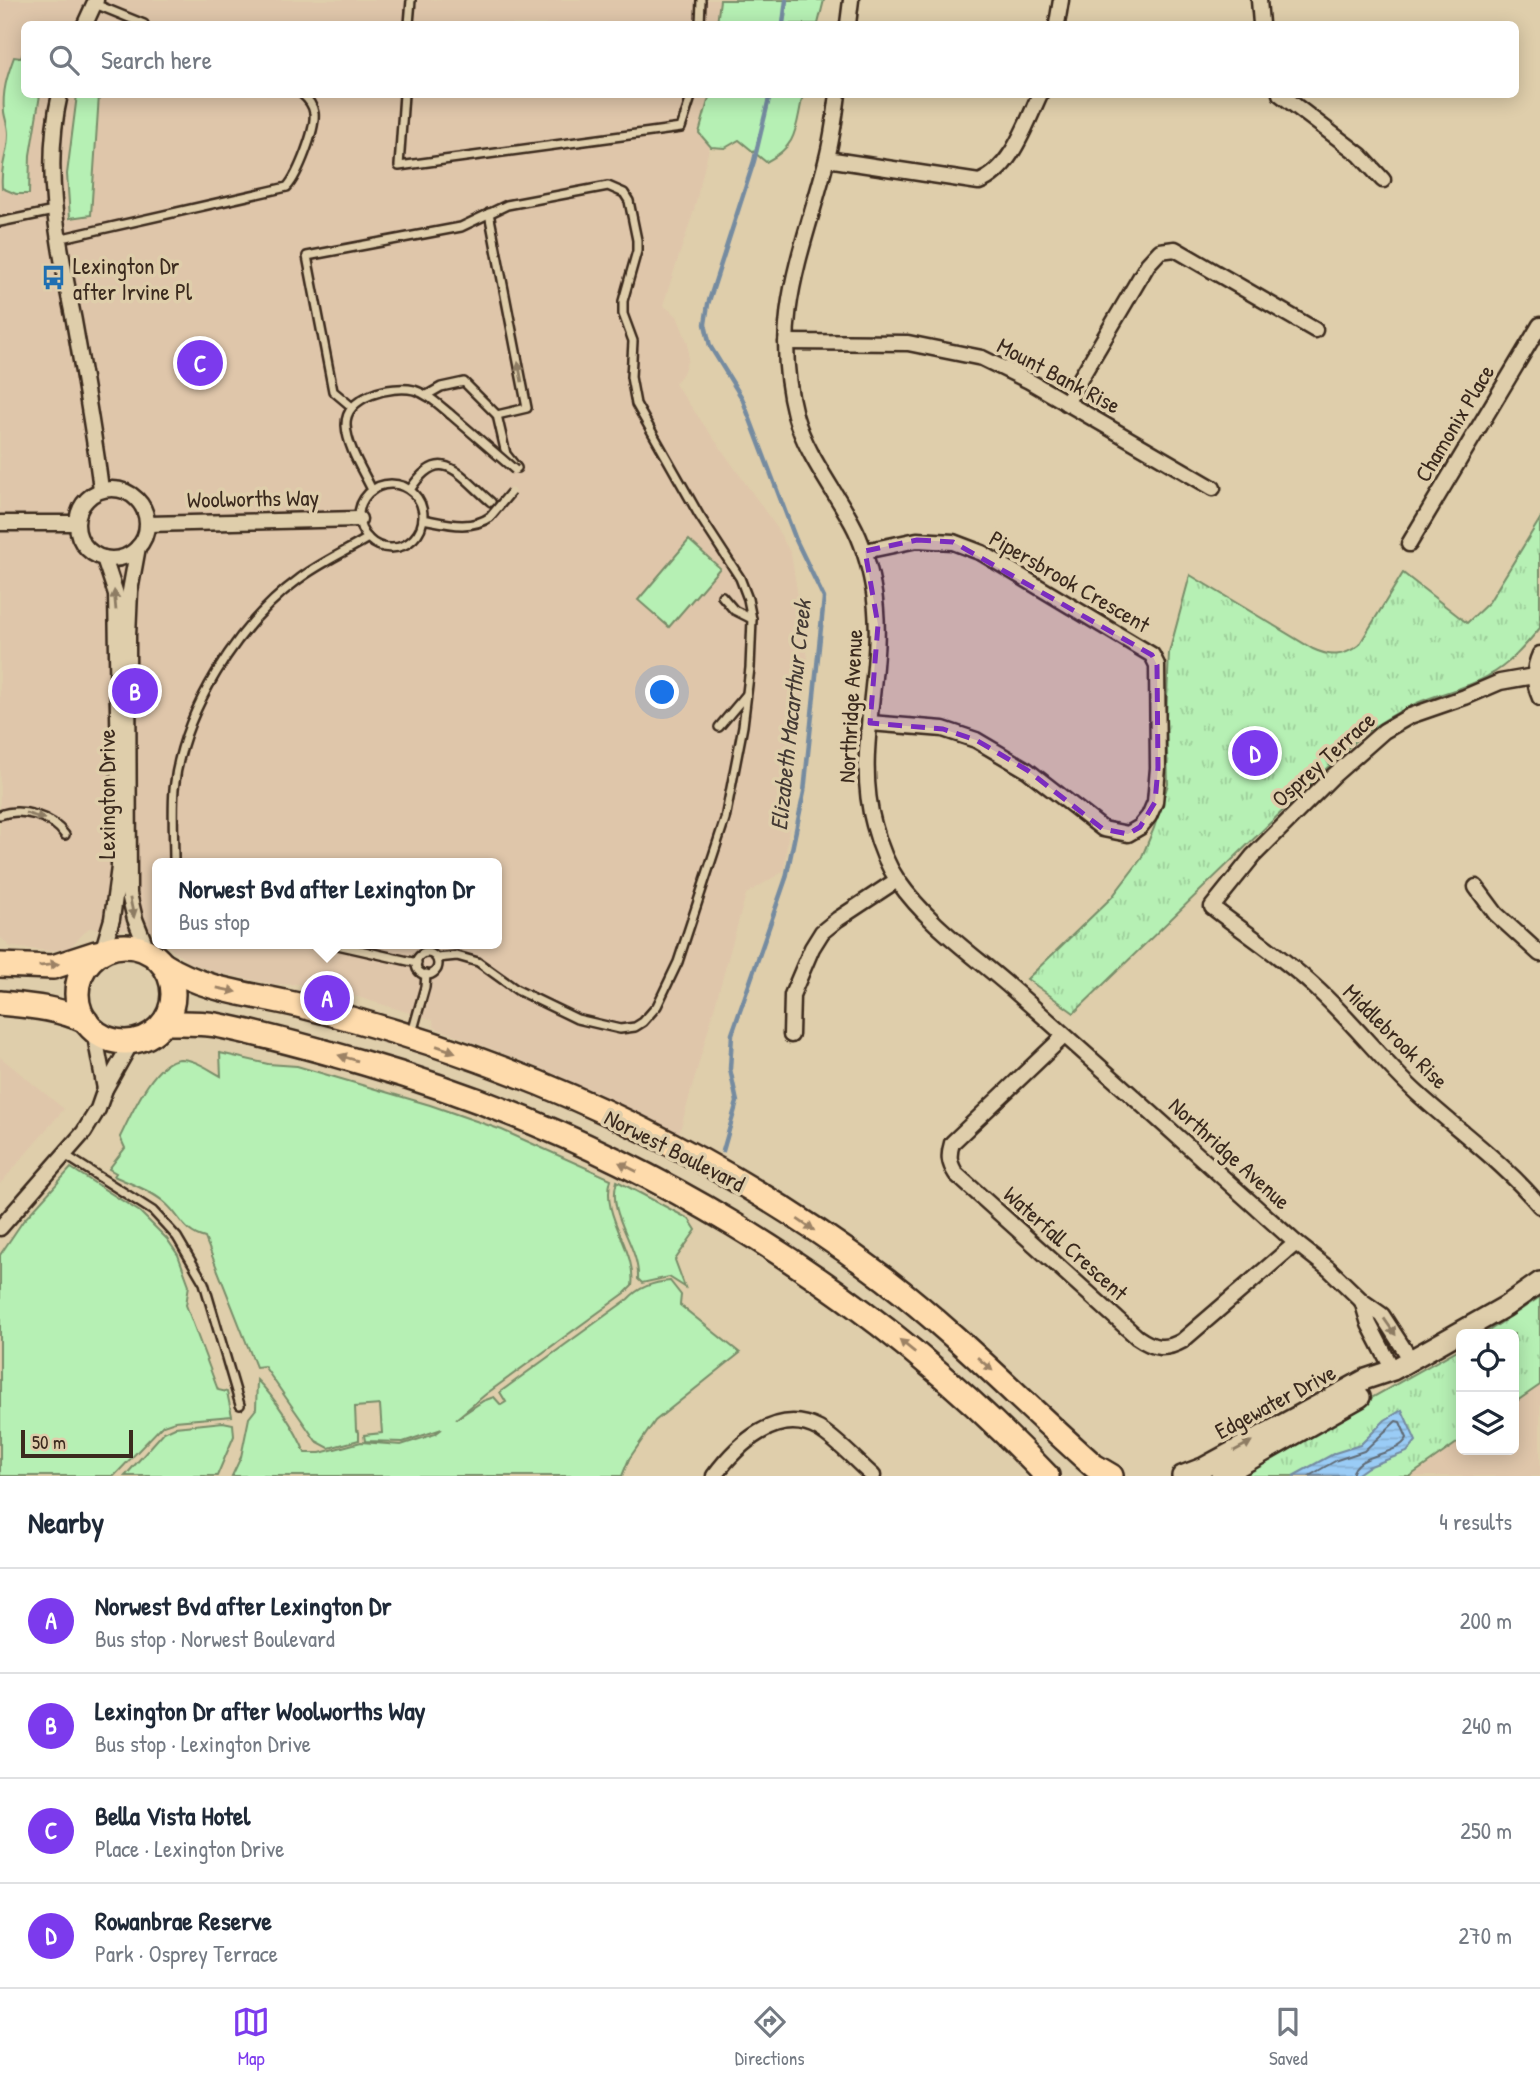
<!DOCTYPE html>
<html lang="en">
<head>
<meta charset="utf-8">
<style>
  body { margin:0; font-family:"Patrick Hand",sans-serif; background:#f6f6f7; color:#1f2937 }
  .controls { position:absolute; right:21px; bottom:21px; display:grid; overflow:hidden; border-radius:10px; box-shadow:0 4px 18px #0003 }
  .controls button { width:63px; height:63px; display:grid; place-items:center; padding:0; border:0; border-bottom:2px solid #e0e1e3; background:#fff; color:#1f2937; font:35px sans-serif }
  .scale { position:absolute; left:21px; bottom:18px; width:112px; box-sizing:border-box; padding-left:7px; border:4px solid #3b2a1e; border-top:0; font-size:19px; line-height:24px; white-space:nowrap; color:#3b2a1e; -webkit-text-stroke:5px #dfceab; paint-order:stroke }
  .you { position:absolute; left:663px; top:693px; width:24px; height:24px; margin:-18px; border:5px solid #fff; border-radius:50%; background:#1a73e8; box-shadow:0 0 0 10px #1a73e833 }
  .badge { display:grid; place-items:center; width:46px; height:46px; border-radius:50%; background:#7c3aed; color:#fff; font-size:23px; font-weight:700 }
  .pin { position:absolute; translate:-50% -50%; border:4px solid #fff; box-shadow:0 2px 7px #0006 }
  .popup { position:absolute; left:152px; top:858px; width:350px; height:91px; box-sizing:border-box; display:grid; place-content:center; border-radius:10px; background:#fff; filter:drop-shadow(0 2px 5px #0005); font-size:23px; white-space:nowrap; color:#747a83 }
  .popup b { font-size:26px; color:#1f2937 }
  .popup::after { content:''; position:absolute; left:50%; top:100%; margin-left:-14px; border:14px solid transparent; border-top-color:#fff }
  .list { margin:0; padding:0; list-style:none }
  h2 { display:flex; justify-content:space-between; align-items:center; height:91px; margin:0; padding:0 28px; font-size:30px }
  h2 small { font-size:23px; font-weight:400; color:#747a83 }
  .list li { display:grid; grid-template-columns:46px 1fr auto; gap:21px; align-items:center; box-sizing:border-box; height:105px; padding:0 28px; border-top:2px solid #e0e1e3 }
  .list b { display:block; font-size:26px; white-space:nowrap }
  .list p { margin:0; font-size:23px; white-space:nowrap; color:#747a83 }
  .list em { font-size:23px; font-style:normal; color:#747a83 }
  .icon { flex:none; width:38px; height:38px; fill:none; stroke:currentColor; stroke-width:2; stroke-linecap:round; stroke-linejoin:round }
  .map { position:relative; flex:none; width:1540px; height:1476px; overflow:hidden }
  .search { position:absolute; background:#fff; box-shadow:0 4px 18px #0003; left:21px; right:21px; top:21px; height:77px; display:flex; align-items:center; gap:18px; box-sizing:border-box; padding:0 24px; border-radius:10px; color:#747a83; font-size:26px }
  .sheet { height:511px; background:#fff }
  nav { display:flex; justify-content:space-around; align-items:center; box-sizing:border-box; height:98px; border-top:2px solid #e0e1e3; background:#fff; font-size:19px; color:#747a83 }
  nav a { display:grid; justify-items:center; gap:4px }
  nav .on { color:#7c3aed }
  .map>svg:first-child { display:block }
  .built { fill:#dfc6aa }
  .grass { fill:#b6f0b4; stroke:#788d69; stroke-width:2 }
  .park { fill:url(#park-tufts); stroke:#788d69; stroke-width:2 }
  .water { fill:url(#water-rules); stroke:#748ba0; stroke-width:2 }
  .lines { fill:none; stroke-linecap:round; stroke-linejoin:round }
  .shore { stroke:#616b74; stroke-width:2 }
  .stream { stroke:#748ba0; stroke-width:4.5 }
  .lane-casing { stroke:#3b2a1e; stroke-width:12 }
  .street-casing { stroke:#3b2a1e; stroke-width:19 }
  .secondary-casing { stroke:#3b2a1e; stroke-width:24 }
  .primary-casing { stroke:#3b2a1e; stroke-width:28 }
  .lane { stroke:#dfceab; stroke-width:7 }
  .street { stroke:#dfceab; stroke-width:14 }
  .secondary { stroke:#dfceab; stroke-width:19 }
  .primary { stroke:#fedbac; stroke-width:23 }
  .lane-bridge-casing { stroke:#3b2a1e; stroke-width:12; stroke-linecap:butt }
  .lane-bridge { stroke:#dfceab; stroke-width:7 }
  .oneway { fill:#8d7c64 }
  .oneway2 { fill:#9c8265 }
  .marked { fill:#7b2cbf; fill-opacity:0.2; stroke:#7b2cbf; stroke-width:5; stroke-dasharray:14 9; stroke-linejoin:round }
  .labels { text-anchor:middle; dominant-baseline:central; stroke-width:7; stroke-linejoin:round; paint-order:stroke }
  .poi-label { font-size:23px; fill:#3b2a1e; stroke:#dfceab; text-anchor:start }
  .street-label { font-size:23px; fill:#3b2a1e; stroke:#dfceab }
  .water-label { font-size:24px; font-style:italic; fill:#443a34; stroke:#dfceab }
</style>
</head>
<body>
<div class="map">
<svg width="1540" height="1476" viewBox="0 0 1540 1476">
  <defs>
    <pattern id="park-tufts" width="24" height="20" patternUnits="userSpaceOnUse" patternTransform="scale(1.75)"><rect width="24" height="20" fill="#b6f0b4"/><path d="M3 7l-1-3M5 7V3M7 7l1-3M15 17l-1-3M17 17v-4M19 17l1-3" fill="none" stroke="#9dce9a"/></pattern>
    <pattern id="water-rules" width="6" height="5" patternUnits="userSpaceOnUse" patternTransform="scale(1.75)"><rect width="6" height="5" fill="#9accf6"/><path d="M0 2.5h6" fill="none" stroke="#86afd2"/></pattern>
  </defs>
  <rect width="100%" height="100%" fill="#dfceab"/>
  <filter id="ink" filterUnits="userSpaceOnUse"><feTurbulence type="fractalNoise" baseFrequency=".0143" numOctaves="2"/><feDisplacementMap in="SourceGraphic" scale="14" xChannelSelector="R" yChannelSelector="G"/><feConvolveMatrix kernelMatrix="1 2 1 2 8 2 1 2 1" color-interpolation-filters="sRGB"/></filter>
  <g filter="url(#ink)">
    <!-- built -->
    <g class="built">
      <path d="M0 0H736L733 24H24V94L722 95 694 210 663 305 677 316 688 344V359L683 373 675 384 775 525 791 554 808 658 784 871 746 894 679 1134 535 1066 434 1027 433 1020 332 989 298 984 276 985 218 973 190 963 164 944H497V863H157V936L154 932 89 928 69 948 50 951 11 947 0 937Z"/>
      <path d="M0 1057 64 1109 0 1184Z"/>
      <path d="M1540 1385V1476H1410L1461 1440V1450H1514V1403Z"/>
    </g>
    <!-- grass -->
    <g class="grass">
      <path d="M720 0H824L818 24H717Z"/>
      <path d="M24 50V94L40 95 30 155 29 194H16L2 188C0 162 8 156 8 134 8 126 5 119 4 112 2 92 7 76 14 57L21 58Z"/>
      <path d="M710 94 803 95C795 128 799 145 766 162L739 140 725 148 711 147 699 133Z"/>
      <path d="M77 95H99L91 215 70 218 67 174Z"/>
      <path d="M689 540 720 568 669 627 638 600Z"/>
      <path d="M220 1053 268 1064 297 1066 430 1105 502 1130 611 1179C600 1217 637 1248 632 1286L625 1293 486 1394 456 1419 483 1401 494 1397 501 1405 506 1402 500 1392 628 1299C639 1287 654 1282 670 1281L681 1295 680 1305 740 1353 655 1421 629 1459 622 1476H232L241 1457 249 1418 256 1409 257 1380C275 1398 296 1430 305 1453H320L361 1442 401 1445 435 1434 442 1429 403 1442 365 1441 364 1435 382 1433 380 1405 355 1407 356 1430 359 1432V1440L329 1448 316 1441 264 1366 256 1367 205 1238C182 1232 181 1216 164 1202 150 1190 131 1184 114 1176L116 1173 109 1169 125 1148 120 1137C130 1117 154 1060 180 1059 195 1059 208 1069 221 1076Z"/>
      <path d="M71 1168 140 1212 167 1239 178 1255 189 1285 186 1305 218 1390 227 1392 232 1416 175 1421 163 1425 114 1476H0V1255L23 1221Z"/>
      <path d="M617 1181 689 1219 696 1230 675 1260 685 1287 669 1277 642 1283 638 1279C640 1245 606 1215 617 1181Z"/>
      <path d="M223 1422 233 1424 234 1436 217 1476H125L164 1432 175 1427Z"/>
    </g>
    <!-- park -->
    <g class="park">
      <path d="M1540 519V628C1525 646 1509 665 1488 676 1465 689 1440 693 1417 703 1396 712 1378 724 1360 736L1074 1013 1027 979 1112 897 1141 859 1154 828 1168 784 1166 718 1169 653 1190 575 1313 649C1330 657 1343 657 1359 645L1403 573 1467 623 1489 602Z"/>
      <path d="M1540 1297V1385L1514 1403V1334H1484Z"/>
      <path d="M1461 1348V1440L1410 1476H1232Z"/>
    </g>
    <!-- water -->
    <path class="water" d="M1402 1410 1416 1441 1407 1452 1368 1467 1355 1476H1293L1335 1453 1360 1445 1385 1420Z"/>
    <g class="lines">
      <!-- shore -->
      <path class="shore" d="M1309 1476 1337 1460 1364 1451 1396 1421 1400 1422 1407 1438C1397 1457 1355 1452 1352 1476"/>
      <!-- stream -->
      <g class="stream">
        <path d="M783 24 786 0"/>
        <path d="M723 1151 737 1102 730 1069 732 1034 786 878 804 792 824 598 796 540 742 398 710 346 705 324 708 304 754 161 770 94"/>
      </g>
      <defs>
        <g id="lane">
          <path d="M95 4 144 24"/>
          <path d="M409 24 411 0"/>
          <path d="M700 24 701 0"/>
          <path d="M404 94 399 166 681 128 692 94"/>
          <path d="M489 213 527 408 497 415"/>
          <path d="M0 222 54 211"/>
          <path d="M58 239 287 187C298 175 316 129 314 113 313 105 308 99 302 94"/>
          <path d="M427 395 441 387 464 382 497 415 506 454 517 468"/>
          <path d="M352 407 333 391 307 256 461 227 507 205 608 186 624 193 629 201 637 240V251L623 301V314L633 341 631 377 636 404 699 515 740 578 748 599 752 619 750 668 743 726 725 819 678 962 657 1006 643 1022 635 1027 620 1029 577 1019 517 990 478 962 457 956 437 958"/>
          <circle cx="391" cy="516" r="32"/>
          <path d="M372 490C363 471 347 447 346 425 345 396 392 385 414 390 428 394 439 405 450 414"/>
          <path d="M410 490C441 442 459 475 491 502"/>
          <path d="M423 519C445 523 470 531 490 517"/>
          <path d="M722 596 734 610 752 619"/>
          <path d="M719 727 746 695"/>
          <path d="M0 815C21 807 52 816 65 835"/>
          <path d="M174 863C174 839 172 813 174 789 182 713 237 624 299 579 320 563 345 552 368 538"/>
          <path d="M333 944 417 963"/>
          <circle cx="427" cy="964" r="11"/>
          <path d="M412 1033 425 987 426 974"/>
          <path d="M65 1155 153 1211 177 1237 204 1283 240 1405"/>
        </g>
        <g id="street">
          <path d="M1259 0 1261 24"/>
          <path d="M85 24 96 0"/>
          <path d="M848 24 851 0"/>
          <path d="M1057 24 1061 0"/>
          <path d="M60 94C42 171 59 246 74 321 84 377 94 433 101 489"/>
          <path d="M838 94C835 117 832 140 826 162 803 252 770 318 795 415 806 454 833 488 852 523 863 543 869 565 873 587 888 666 852 747 874 825 879 844 887 865 898 881 929 926 977 957 1017 993 1111 1076 1203 1160 1296 1243L1329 1269 1362 1301 1382 1315 1411 1360"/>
          <path d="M1280 94 1360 155 1383 180"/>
          <path d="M827 159 979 182C1011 170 1026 124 1040 94"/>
          <path d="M786 342 908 343 982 358 1029 381 1213 488"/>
          <path d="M1066 403 1148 264 1160 251 1175 249 1315 330"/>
          <circle cx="112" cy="524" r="35"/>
          <path d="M0 523H76"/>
          <path d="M148 524 359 519"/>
          <path d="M1409 544 1540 325"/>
          <path d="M138 547 130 591 128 636 129 894 135 919 149 954"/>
          <path d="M865 551 917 540 953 542 982 553 1152 655 1157 665 1158 768 1155 802 1149 816 1140 827 1128 834 1103 829 1027 770 976 740 943 729 870 723"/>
          <path d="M1540 654C1533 669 1533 682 1540 698"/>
          <path d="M1534 676 1500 682 1465 697 1410 716 1384 731 1333 776 1253 856 1212 907C1245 933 1287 960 1317 989 1353 1022 1382 1061 1418 1094 1460 1132 1503 1162 1540 1206"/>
          <path d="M1476 887 1496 914 1540 954"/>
          <path d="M103 949 112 919 119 867V772L116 594 104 558"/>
          <path d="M94 1031 105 1089"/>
          <path d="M791 1035 792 995 812 948 822 932 838 919 897 880"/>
          <path d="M1064 1036 952 1143C948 1156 949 1163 956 1174L1137 1337C1153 1348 1164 1351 1182 1341L1296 1243"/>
          <path d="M0 1228 84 1132 98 1109 105 1089 132 1041"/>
          <path d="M1362 1301 1369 1324 1393 1370"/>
          <path d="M714 1476C737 1445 777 1406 819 1429 835 1438 858 1463 873 1476"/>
        </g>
        <g id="secondary">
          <path d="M1182 1476 1203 1468 1366 1379 1393 1370 1506 1306 1540 1282"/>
          <path d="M1221 1476 1360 1397"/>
        </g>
        <g id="primary">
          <circle cx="125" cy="994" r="48"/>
          <path d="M0 965 53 967 96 953"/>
          <path d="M164 965C207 992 254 994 302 1006 370 1023 438 1044 503 1069 638 1120 769 1192 885 1279 959 1336 1024 1404 1094 1466L1111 1476"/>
          <path d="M0 1003C31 1006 58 1008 86 1021"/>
          <path d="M164 1023C181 1023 199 1022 216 1025 266 1035 316 1049 364 1063 624 1138 861 1280 1047 1476"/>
        </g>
      </defs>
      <!-- lane casing -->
      <use href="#lane" class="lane-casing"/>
      <!-- street casing -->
      <use href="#street" class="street-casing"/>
      <!-- secondary casing -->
      <use href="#secondary" class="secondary-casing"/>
      <!-- primary casing -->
      <use href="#primary" class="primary-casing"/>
      <!-- lane -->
      <use href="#lane" class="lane"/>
      <!-- street -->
      <use href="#street" class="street"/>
      <!-- secondary -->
      <use href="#secondary" class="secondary"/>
      <!-- primary -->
      <use href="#primary" class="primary"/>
      <defs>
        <g id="lane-bridge">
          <path d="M450 414 515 470"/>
          <path d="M490 517 511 492"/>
        </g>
      </defs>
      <!-- lane-bridge casing -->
      <use href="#lane-bridge" class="lane-bridge-casing"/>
      <!-- lane-bridge -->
      <use href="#lane-bridge" class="lane-bridge"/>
    </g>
    <!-- one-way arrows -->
    <defs><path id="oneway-solid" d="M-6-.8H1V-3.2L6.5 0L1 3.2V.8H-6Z" transform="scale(1.75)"/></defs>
    <g class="oneway">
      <use href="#oneway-solid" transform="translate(520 372) rotate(-101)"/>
      <use href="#oneway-solid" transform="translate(115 600) rotate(-95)"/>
      <use href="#oneway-solid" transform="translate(35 816) rotate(17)"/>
      <use href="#oneway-solid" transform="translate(132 908) rotate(78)"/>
      <use href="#oneway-solid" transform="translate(1390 1327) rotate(55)"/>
      <use href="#oneway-solid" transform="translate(1243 1446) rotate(-29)"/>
    </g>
    <g class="oneway2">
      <use href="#oneway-solid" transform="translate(49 965) rotate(-6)"/>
      <use href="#oneway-solid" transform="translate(227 990) rotate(12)"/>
      <use href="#oneway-solid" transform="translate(446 1049) rotate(19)"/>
      <use href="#oneway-solid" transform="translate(348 1058) rotate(-164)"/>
      <use href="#oneway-solid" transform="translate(628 1167) rotate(-153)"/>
      <use href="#oneway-solid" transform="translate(806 1225) rotate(34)"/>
      <use href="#oneway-solid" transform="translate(907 1346) rotate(-141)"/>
      <use href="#oneway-solid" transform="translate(985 1364) rotate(41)"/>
    </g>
  </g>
  <!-- marked area -->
  <path class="marked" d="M917 540 953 542 1152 655 1157 665 1158 768 1155 802 1140 827 1128 834 1103 829 1027 770 976 740 943 729 870 723 878 625 865 551Z"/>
  <!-- icons -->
  <defs>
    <symbol id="bus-bare" viewBox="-9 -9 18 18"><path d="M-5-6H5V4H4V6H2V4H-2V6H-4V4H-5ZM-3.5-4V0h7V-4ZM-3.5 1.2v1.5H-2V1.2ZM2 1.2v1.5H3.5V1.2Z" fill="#1f6fb2" stroke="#dfceab" stroke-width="2.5" paint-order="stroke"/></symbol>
  </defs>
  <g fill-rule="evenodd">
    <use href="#bus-bare" x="36" y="260" width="35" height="35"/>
  </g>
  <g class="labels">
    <!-- poi labels -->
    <g class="poi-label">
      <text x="73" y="265">Lexington Dr<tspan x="73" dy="26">after Irvine Pl</tspan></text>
    </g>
    <!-- street labels -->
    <g class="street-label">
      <text transform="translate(1059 375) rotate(28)">Mount Bank Rise</text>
      <text transform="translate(1454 423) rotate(-59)">Chamonix Place</text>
      <text transform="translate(253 498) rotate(-1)">Woolworths Way</text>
      <text transform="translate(1070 581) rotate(30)">Pipersbrook Crescent</text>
      <text transform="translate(850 706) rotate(-87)">Northridge Avenue</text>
      <text transform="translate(1323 759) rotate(-42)">Osprey Terrace</text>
      <text transform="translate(106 794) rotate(-90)">Lexington Drive</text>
      <text transform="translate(1396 1036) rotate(45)">Middlebrook Rise</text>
      <text transform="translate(675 1150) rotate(27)">Norwest Boulevard</text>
      <text transform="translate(1230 1153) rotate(42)">Northridge Avenue</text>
      <text transform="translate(1066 1243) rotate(42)">Waterfall Crescent</text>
      <text transform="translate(1275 1401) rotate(-28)">Edgewater Drive</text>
    </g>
    <!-- water labels -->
    <g class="water-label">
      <text transform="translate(790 715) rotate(-84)">Elizabeth Macarthur Creek</text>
    </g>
  </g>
</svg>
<div class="controls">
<button><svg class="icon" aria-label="locate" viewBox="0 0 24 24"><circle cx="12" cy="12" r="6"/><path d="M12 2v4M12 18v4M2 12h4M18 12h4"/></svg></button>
<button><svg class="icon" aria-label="layers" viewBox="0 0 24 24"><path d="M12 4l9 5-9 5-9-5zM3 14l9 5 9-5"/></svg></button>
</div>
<div class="scale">50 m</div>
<div class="you"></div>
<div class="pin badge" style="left:327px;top:998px">A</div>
<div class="popup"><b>Norwest Bvd after Lexington Dr</b>Bus stop</div>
<div class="pin badge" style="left:135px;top:691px">B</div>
<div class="pin badge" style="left:200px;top:363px">C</div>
<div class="pin badge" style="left:1255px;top:753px">D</div>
<div class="search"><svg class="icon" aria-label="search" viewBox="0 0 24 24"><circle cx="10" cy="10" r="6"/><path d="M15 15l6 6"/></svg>Search here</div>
</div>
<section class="sheet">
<h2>Nearby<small>4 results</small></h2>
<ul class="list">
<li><span class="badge">A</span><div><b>Norwest Bvd after Lexington Dr</b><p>Bus stop · Norwest Boulevard</p></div><em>200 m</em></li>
<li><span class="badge">B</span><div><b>Lexington Dr after Woolworths Way</b><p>Bus stop · Lexington Drive</p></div><em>240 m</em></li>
<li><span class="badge">C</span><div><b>Bella Vista Hotel</b><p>Place · Lexington Drive</p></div><em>250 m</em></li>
<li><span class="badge">D</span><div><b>Rowanbrae Reserve</b><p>Park · Osprey Terrace</p></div><em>270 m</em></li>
</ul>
</section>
<nav>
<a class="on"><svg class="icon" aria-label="map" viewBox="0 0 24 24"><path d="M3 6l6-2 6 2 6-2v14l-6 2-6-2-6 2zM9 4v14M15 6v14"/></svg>Map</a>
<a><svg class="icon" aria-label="directions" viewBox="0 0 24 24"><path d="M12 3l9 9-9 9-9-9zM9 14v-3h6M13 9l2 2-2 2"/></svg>Directions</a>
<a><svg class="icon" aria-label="saved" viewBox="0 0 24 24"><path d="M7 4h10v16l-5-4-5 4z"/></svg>Saved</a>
</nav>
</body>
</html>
